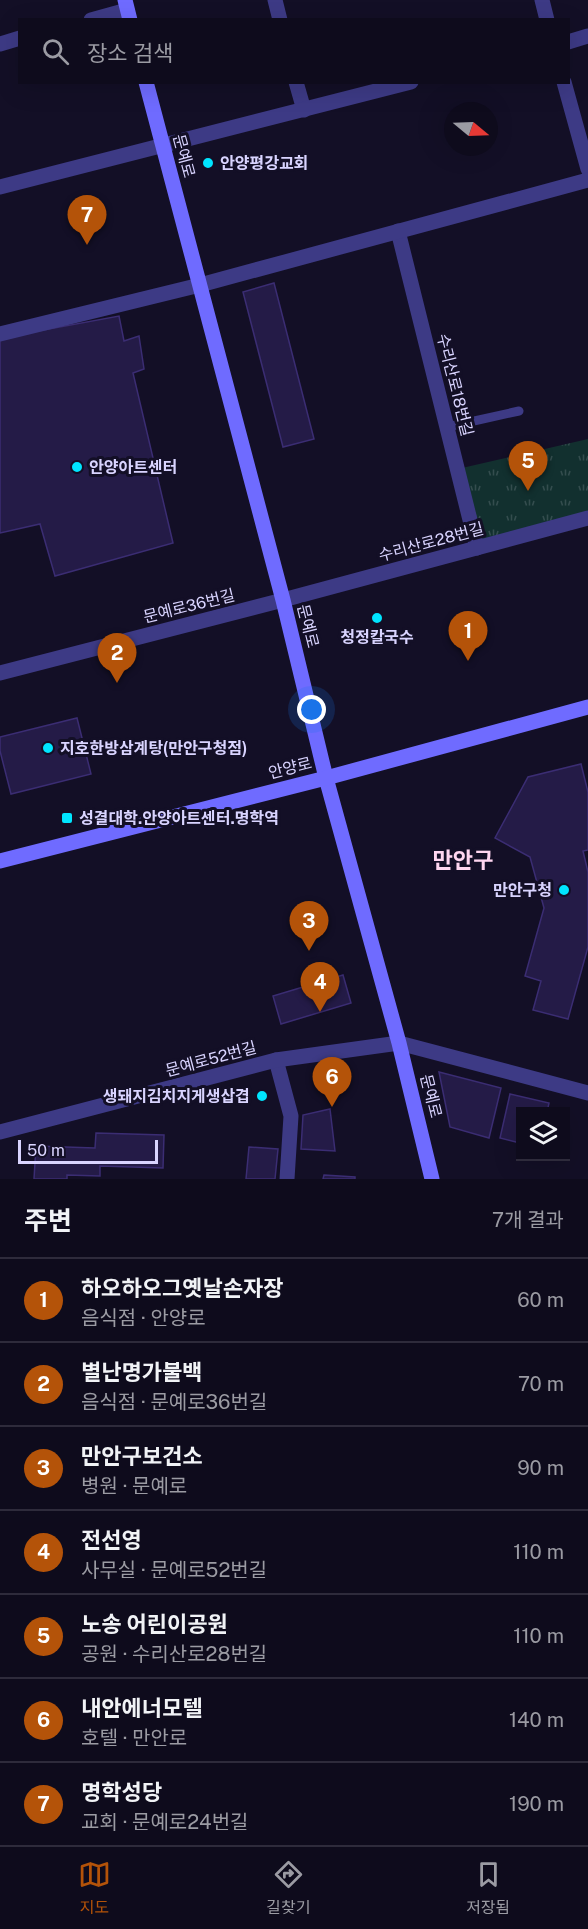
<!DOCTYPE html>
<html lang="ko">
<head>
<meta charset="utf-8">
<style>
  body { margin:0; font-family:"Public Sans","Noto Sans KR",sans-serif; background:#171425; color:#f1f3f6 }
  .controls { position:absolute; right:18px; bottom:18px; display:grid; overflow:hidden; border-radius:0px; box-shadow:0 6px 24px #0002 }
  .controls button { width:54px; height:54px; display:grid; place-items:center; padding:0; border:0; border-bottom:2px solid #2e2b3b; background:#0e0b1c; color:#f1f3f6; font:30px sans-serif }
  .compass { position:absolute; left:444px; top:102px; width:54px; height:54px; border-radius:50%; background:#0e0b1c; box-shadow:0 6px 24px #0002; rotate:109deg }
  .scale { position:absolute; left:18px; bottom:15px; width:140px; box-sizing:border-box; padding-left:6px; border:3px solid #d9d4ff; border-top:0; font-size:16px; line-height:21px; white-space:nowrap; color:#d9d4ff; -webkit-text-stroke:4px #130f26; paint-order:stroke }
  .you { position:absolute; left:312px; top:710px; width:21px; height:21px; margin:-15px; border:4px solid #fff; border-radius:50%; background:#1a73e8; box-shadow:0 0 0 9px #1a73e833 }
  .badge { display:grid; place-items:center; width:39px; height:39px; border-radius:50%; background:#b45309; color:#fff; font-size:20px; font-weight:700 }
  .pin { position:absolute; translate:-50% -50px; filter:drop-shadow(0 2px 3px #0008) }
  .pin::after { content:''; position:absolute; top:32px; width:21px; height:18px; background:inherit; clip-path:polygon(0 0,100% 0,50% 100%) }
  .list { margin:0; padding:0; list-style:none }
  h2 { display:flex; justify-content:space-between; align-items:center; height:78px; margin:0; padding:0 24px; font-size:26px }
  h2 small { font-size:20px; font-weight:400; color:#9b9ba3 }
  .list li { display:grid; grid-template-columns:39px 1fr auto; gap:18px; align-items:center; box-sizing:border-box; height:84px; padding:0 24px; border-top:2px solid #2e2b3b }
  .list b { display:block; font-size:22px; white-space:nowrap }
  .list p { margin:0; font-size:20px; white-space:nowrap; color:#9b9ba3 }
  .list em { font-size:20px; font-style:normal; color:#9b9ba3 }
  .icon { flex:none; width:33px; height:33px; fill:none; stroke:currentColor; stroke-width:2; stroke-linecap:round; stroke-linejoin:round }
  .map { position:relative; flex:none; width:588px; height:1179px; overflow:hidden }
  .search { position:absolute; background:#0e0b1c; box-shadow:0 6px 24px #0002; left:18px; right:18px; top:18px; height:66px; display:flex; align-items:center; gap:15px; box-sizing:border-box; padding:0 21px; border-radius:0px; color:#9b9ba3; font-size:22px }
  .sheet { height:666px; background:#0e0b1c }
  nav { display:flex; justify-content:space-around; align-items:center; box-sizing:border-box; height:84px; border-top:2px solid #2e2b3b; background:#0e0b1c; font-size:16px; color:#9b9ba3 }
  nav a { display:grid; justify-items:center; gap:3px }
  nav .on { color:#b45309 }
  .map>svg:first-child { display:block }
  .park { fill:url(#park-tufts) }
  .building { fill:#241b47; stroke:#3b2d73; stroke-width:1.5 }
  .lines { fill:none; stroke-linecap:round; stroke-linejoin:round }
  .lane { stroke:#3d3a85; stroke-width:9 }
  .street { stroke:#3d3a85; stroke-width:15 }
  .secondary { stroke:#6f6bff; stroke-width:15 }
  .poi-dot { fill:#00e5ff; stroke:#130f26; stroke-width:2 }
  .labels { text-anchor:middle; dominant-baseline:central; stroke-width:6; stroke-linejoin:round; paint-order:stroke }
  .street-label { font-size:16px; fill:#d9d4ff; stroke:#130f26 }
  .poi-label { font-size:16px; font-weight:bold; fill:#d9d4ff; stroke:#130f26; text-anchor:start }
  .district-label { font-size:22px; font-weight:bold; fill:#ffd6f0; stroke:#130f26 }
</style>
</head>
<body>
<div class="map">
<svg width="588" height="1179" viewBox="0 0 588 1179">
  <defs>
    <pattern id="park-tufts" width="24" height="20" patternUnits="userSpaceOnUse" patternTransform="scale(1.5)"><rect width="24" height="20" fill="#12302f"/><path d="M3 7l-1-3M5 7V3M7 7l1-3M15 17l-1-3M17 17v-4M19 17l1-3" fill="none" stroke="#344d4e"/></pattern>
  </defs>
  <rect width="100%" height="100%" fill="#130f26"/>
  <!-- park -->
  <path class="park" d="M588 439V514L481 542 462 468Z"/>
  <!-- building -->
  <g class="building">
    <path d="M274 283 314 439 283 447 243 292Z"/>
    <path d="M119 316 124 341 139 336 144 369 133 373 173 543 55 576 40 524 0 533V338Z"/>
    <path d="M77 718 91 774 11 794 0 751V737Z"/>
    <path d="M581 764 588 792V850L583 851 588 872V947L568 1019 533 1010 541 981 525 976 544 908 530 857 495 838 528 777Z"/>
    <path d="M343 975 351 1003 281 1024 273 996Z"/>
    <path d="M439 1072 501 1088 489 1138 450 1127Z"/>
    <path d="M510 1094 549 1103 547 1112H520V1143L500 1138Z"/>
    <path d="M330 1109 335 1151 301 1149 303 1115Z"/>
    <path d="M96 1133 164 1135 163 1168 100 1166V1176L67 1175V1179H34L36 1146 95 1148Z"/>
    <path d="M249 1147 278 1149 275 1179H246Z"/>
    <path d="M324 1175 355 1177V1179H323Z"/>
  </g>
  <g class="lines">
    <!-- lane -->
    <path class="lane" d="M447 427 519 411"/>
    <!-- street -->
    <g class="street">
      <path d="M275 0 280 20"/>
      <path d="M542 0 547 20"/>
      <path d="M91 20 127 10"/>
      <path d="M568 42 588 36"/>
      <path d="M0 44 20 38"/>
      <path d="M296 82 304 110"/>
      <path d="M564 82 588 169"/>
      <path d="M0 187 411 82"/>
      <path d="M398 231 477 548"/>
      <path d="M0 334 200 285 588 180"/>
      <path d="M0 673 283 600 588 518"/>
      <path d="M276 1060 291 1116 287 1179"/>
      <path d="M0 1132 276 1060 399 1043 588 1093"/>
    </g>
    <!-- secondary -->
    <g class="secondary">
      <path d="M125 0 130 20"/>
      <path d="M146 82 283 600 326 778 399 1043 432 1179"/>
      <path d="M0 861 326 778 588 707"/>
    </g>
  </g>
  <!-- markers -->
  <g class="poi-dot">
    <circle cx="208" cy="163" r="6"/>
    <circle cx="77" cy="467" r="6"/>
    <circle cx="377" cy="618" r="6"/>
    <circle cx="48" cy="748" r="6"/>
    <rect x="61" y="812" width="12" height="12" rx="3"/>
    <circle cx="564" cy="890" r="6"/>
    <circle cx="262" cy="1096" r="6"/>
  </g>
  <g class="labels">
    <!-- street labels -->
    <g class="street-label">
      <text transform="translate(184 156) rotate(75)">문예로</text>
      <text transform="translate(455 385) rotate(76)">수리산로18번길</text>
      <text transform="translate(431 542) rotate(-15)">수리산로28번길</text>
      <text transform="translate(189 606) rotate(-14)">문예로36번길</text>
      <text transform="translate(308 626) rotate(76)">문예로</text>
      <text transform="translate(290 768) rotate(-14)">안양로</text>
      <text transform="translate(211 1059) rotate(-15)">문예로52번길</text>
      <text transform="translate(431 1096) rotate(76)">문예로</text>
    </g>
    <!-- poi labels -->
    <g class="poi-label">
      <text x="220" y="163">안양평강교회</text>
      <text x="89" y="467">안양아트센터</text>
      <text x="377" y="637" text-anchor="middle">청정칼국수</text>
      <text x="60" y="748">지호한방삼계탕(만안구청점)</text>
      <text x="79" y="818">성결대학.안양아트센터.명학역</text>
      <text x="552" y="890" text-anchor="end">만안구청</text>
      <text x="250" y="1096" text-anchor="end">생돼지김치지게생삽겹</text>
    </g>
    <!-- district labels -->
    <g class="district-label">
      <text x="463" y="860">만안구</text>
    </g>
  </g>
</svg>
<div class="controls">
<button><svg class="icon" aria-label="layers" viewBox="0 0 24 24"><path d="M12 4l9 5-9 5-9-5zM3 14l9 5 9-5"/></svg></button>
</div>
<svg class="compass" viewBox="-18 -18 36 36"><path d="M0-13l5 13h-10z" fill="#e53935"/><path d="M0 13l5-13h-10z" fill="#9b9ba3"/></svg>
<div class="scale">50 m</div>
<div class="you"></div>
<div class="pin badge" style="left:468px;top:661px">1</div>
<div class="pin badge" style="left:117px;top:683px">2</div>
<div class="pin badge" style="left:309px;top:951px">3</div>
<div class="pin badge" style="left:320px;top:1012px">4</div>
<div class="pin badge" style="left:528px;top:491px">5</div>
<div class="pin badge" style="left:332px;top:1107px">6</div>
<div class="pin badge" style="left:87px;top:245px">7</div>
<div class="search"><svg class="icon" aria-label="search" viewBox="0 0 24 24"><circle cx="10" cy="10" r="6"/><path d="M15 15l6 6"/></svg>장소 검색</div>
</div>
<section class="sheet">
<h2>주변<small>7개 결과</small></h2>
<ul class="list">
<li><span class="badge">1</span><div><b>하오하오그옛날손자장</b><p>음식점 · 안양로</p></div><em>60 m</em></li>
<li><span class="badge">2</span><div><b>별난명가불백</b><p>음식점 · 문예로36번길</p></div><em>70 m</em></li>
<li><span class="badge">3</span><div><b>만안구보건소</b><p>병원 · 문예로</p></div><em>90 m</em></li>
<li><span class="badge">4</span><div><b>전선영</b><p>사무실 · 문예로52번길</p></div><em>110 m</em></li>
<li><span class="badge">5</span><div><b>노송 어린이공원</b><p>공원 · 수리산로28번길</p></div><em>110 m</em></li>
<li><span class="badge">6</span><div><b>내안에너모텔</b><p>호텔 · 만안로</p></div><em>140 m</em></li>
<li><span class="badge">7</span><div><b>명학성당</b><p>교회 · 문예로24번길</p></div><em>190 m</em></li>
</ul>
</section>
<nav>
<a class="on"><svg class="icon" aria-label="map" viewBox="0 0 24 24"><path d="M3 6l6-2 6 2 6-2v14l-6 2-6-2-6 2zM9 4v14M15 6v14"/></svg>지도</a>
<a><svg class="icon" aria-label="directions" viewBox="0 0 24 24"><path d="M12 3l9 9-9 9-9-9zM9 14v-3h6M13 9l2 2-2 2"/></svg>길찾기</a>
<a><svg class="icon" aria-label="saved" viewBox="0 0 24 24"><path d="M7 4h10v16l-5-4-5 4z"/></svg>저장됨</a>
</nav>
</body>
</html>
